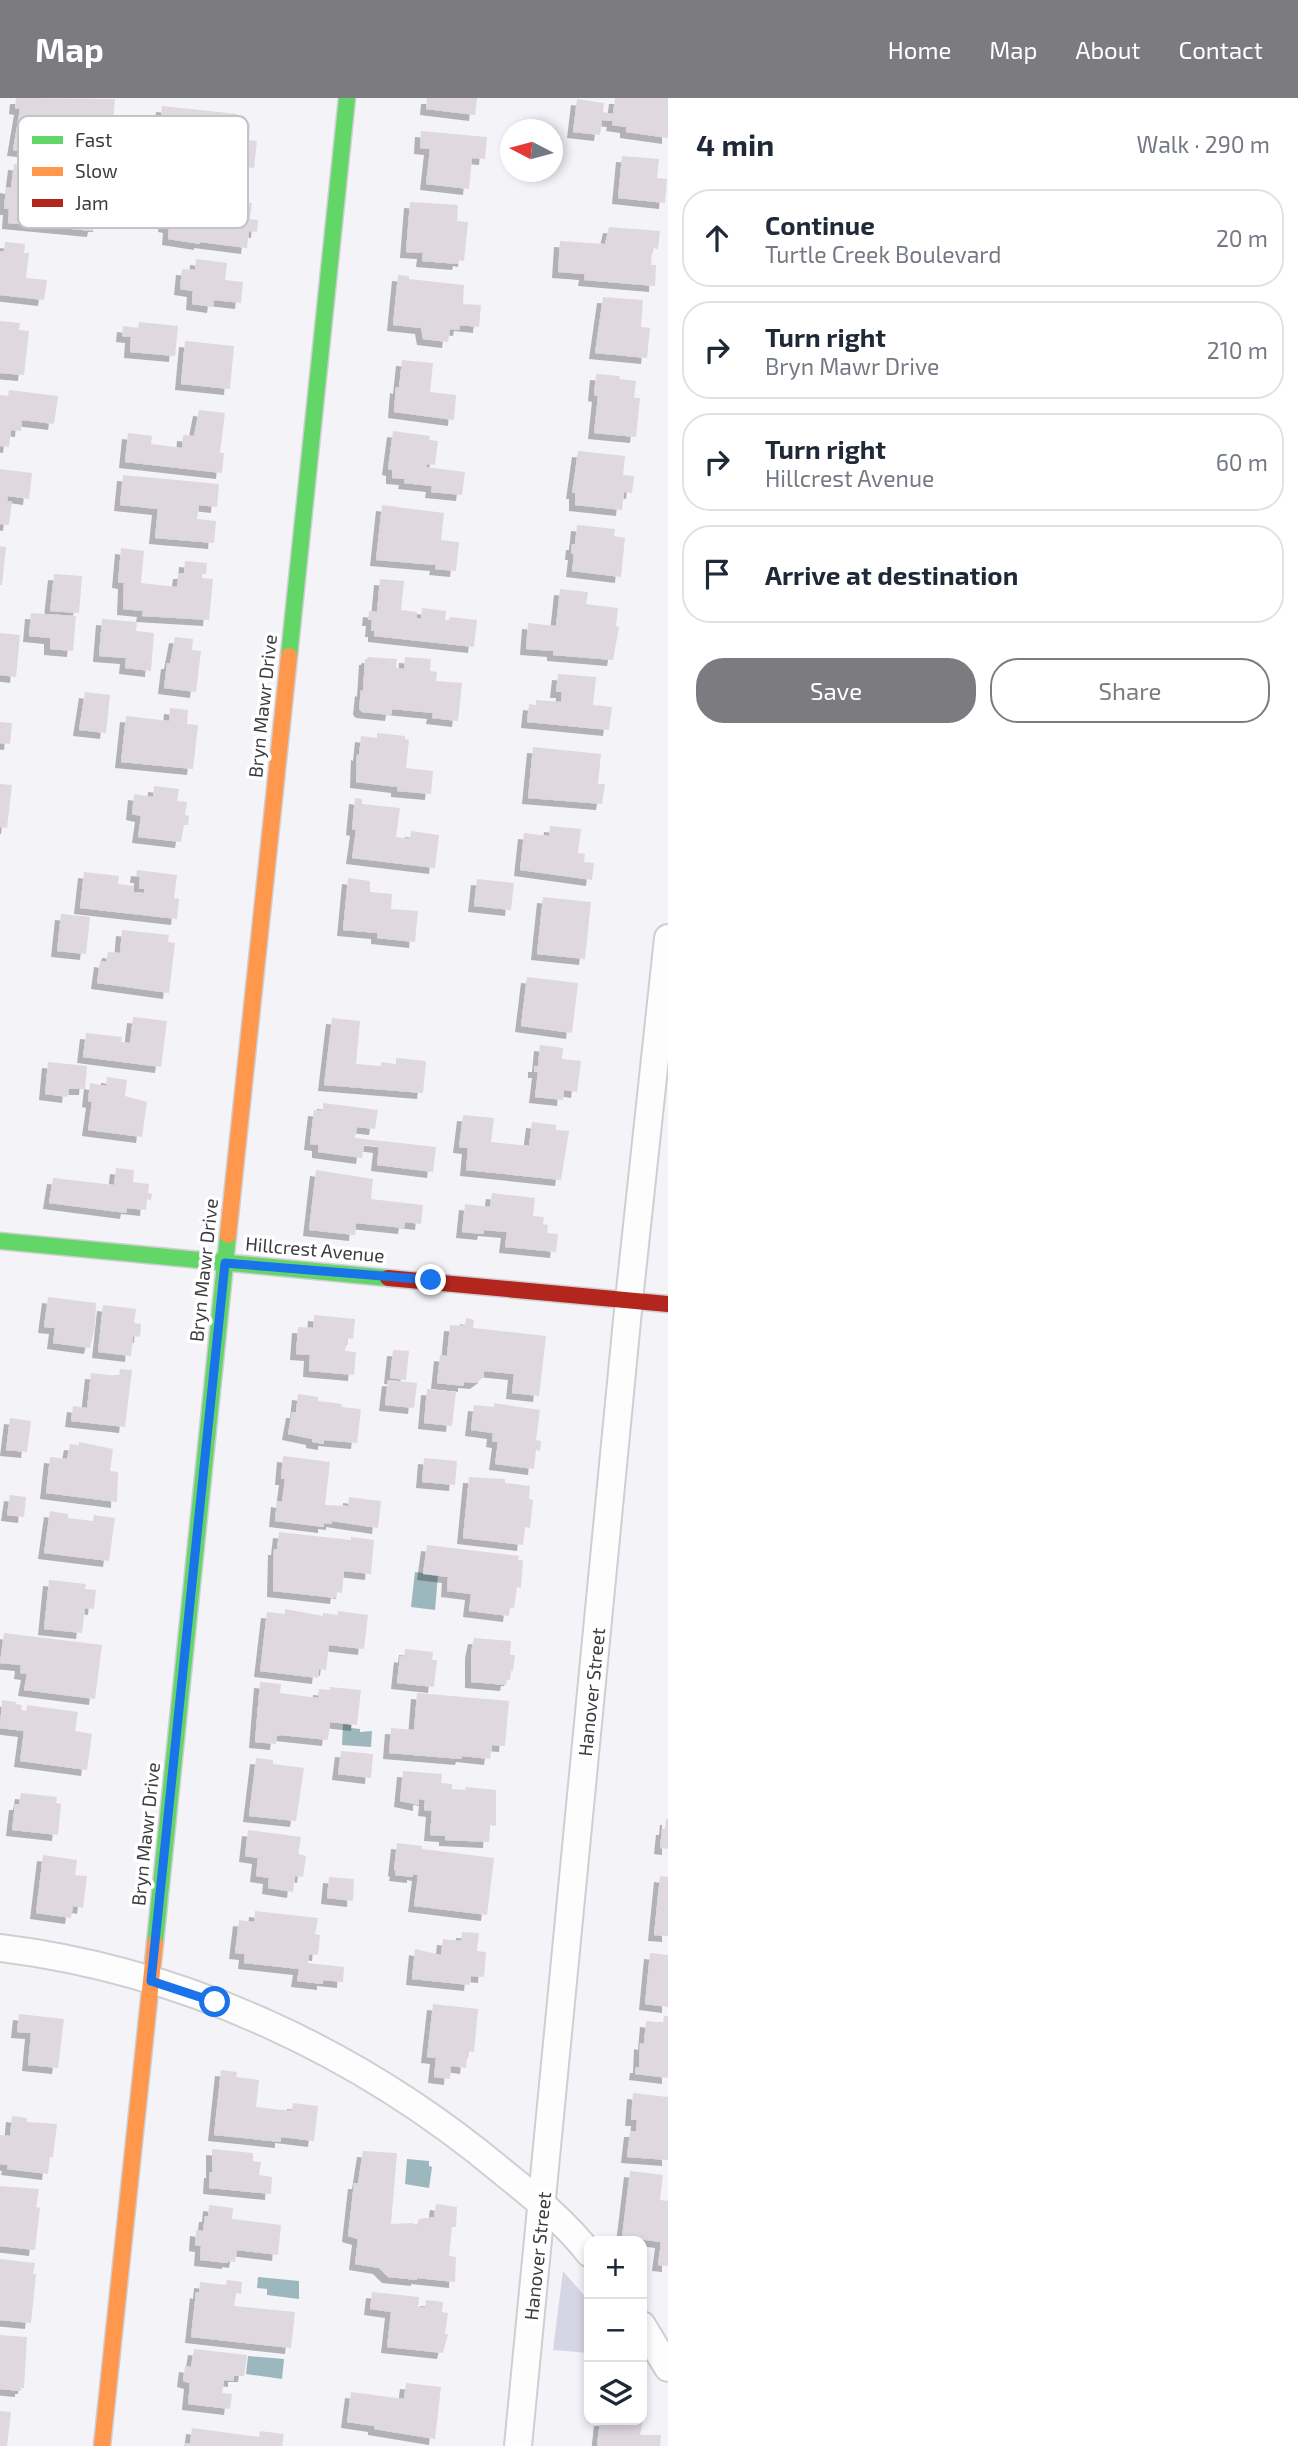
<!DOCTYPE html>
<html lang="en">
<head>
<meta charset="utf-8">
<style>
  body { margin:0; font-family:"Exo 2",sans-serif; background:#f2f2f3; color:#1f2937 }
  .controls { position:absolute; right:21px; bottom:21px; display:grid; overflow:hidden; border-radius:14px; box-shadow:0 4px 10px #0003 }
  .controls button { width:63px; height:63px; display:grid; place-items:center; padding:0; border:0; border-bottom:2px solid #e0e1e3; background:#fff; color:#1f2937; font:35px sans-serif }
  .compass { position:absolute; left:500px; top:21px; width:63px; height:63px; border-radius:50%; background:#fff; box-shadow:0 4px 10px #0003; rotate:276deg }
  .stop { position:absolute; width:21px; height:21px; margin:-16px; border:5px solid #1a73e8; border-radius:50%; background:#fff }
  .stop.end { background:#1a73e8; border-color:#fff; box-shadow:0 2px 7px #0008 }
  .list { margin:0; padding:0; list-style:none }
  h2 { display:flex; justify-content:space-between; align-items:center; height:91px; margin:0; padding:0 28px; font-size:30px }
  h2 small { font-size:23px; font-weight:400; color:#747a83 }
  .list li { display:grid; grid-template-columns:46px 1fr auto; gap:21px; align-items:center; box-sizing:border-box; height:98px; margin:0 14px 14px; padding:0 14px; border:2px solid #e0e1e3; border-radius:28px }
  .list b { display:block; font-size:26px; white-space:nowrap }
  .list p { margin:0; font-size:23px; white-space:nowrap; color:#747a83 }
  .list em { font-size:23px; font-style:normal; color:#747a83 }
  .actions { display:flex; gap:14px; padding:21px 28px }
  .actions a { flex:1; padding:16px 0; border:2px solid #7c7c80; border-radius:28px; text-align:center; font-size:24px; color:#7c7c80 }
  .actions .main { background:#7c7c80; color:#fff }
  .icon { flex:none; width:38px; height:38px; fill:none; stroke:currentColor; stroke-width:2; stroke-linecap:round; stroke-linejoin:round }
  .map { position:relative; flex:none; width:668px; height:2348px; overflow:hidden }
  header { display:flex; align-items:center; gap:42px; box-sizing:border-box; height:98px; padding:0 35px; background:#7c7c80; color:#fff }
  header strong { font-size:33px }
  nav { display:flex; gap:38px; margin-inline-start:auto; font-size:24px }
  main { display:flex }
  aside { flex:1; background:#fff }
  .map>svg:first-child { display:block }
  .green { fill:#d6d5e6 }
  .water { fill:#9db7bf }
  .building { fill:#dfd9df; filter:url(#shadow) }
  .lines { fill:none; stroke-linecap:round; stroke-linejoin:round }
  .street-casing { stroke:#cfcfd3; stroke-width:30 }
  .fast-casing { stroke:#cfcfd3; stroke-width:19 }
  .slow-casing { stroke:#cfcfd3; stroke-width:19 }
  .jam-casing { stroke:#cfcfd3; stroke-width:19 }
  .street { stroke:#fdfdfe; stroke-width:26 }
  .fast { stroke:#63d668; stroke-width:16 }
  .slow { stroke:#ff974d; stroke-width:16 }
  .jam { stroke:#b3261e; stroke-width:16 }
  .route { stroke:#1a73e8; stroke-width:9 }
  .labels { text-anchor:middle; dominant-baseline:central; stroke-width:7; stroke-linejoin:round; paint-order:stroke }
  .street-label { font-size:19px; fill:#3c3c40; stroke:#fff }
  .key { fill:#fff; stroke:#c4c4c6; stroke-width:2 }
  .key-label { font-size:19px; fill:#3c3c40 }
</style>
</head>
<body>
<header>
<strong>Map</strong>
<nav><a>Home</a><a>Map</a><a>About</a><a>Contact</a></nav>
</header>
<main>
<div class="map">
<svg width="668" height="2348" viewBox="0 0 668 2348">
  <defs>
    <filter id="shadow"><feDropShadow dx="-6" dy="6" stdDeviation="0" flood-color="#0004"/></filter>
  </defs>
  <rect width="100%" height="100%" fill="#f3f3f8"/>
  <!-- green -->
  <path class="green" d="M563 2173 589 2203V2255L553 2252Z"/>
  <!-- water -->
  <g class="water">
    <path d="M415 1474 438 1477 435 1512 411 1509Z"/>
    <path d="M343 1626 351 1627V1630L360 1631V1634L372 1633 371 1649 342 1647Z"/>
    <path d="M407 2061 429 2063V2068L432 2069 429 2090 405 2086Z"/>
    <path d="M258 2179 299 2183V2201L267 2197V2191L257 2190Z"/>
    <path d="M248 2258 284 2261 282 2281 246 2276Z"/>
  </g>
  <!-- building -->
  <g class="building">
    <path d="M16 0 115 1 112 34 106 33 105 39 82 37 84 23 78 22 77 31 60 29 55 56 13 52 20 11 15 10Z"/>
    <path d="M427 0H477L475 17 426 11Z"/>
    <path d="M615 0H668V40L626 34V29L612 27 613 23 602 22 600 37 573 34 577 1 604 5 603 14 613 16Z"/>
    <path d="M162 8 237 16 236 25 250 26 249 42 257 43 254 70 208 65 210 44 187 41V38L159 34Z"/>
    <path d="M421 33 487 39 485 61 472 60 469 91 426 86 430 51 420 50Z"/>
    <path d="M622 58 659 61 657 80 667 81 665 105 618 100Z"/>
    <path d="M14 66 59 71 56 101 96 105 95 110 101 111 99 128H94L93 133 8 125 9 111H4L6 89 11 90Z"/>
    <path d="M219 87 246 90 244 104 252 105 250 121 258 122 257 134 249 133 247 150 200 144V146L168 141 169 129 164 128 165 119 170 120 172 104 180 105V102L204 105 203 112 210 113 212 102 218 103Z"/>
    <path d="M410 104 458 107 457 123 468 124 464 163 459 162 458 166 422 163 423 155 406 154Z"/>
    <path d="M609 129 660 133 658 151 652 150 651 167H656L655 188 584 182 585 176 558 174 560 143 605 146Z"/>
    <path d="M5 144 25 146 24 155H29L26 180 47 182 44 202 0 197V153H4Z"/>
    <path d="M196 161 227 165 225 182 243 184 241 205 214 202 213 209 192 206 193 193 180 191 182 171 195 172Z"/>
    <path d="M398 177 409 178V181L464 187 463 206 481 207 479 229 460 227 459 232 450 231 448 244 423 241 421 230 393 227Z"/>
    <path d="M603 199 643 202 641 229 650 230 647 260 595 255Z"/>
    <path d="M0 223 20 225 19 232 29 233 24 277 0 275Z"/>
    <path d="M139 224 178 228 175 258 130 254 131 239 122 238 123 228 138 230Z"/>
    <path d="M185 243 234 248 230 291 181 286Z"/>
    <path d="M402 262 433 265 430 294 456 297 454 322 394 314 396 289 399 290Z"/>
    <path d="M596 276 620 278 619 281 636 283 634 300H640L636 339 594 335 598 298 594 297Z"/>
    <path d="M9 292 58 298 54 326 22 322 21 333 11 332 9 349 0 348V297L8 298Z"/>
    <path d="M199 312 225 315 220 355H224L222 375 125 364 128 335 152 338 151 346 182 350 183 337 194 338Z"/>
    <path d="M393 333 430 338 429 342 438 343 435 367 427 366 426 369 465 374 462 397 431 394 432 388 404 385 405 381 392 380V372L388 371Z"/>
    <path d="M578 353 625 358 623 377 634 378 632 395 624 394 622 412 575 407V395H572Z"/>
    <path d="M0 371 32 375 29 401 8 398 7 403H12L9 427 0 426Z"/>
    <path d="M123 377 219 386 217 409 199 407 197 421 216 423 214 445 155 440 158 411 120 407Z"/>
    <path d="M382 407 444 415 441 442 459 444 456 473 435 471 436 467 376 462Z"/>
    <path d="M577 427 615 431 614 438 625 440 621 479 572 473 574 456H571L572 446H575Z"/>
    <path d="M0 448 6 449 2 487H0Z"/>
    <path d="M121 450 144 453 141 485 177 489 179 475H184L185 463 207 465 206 476H202V480L213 481 209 522 142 518 143 513 123 511 124 485 118 484Z"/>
    <path d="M54 476 82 478 79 515 50 513Z"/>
    <path d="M380 481 404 483 401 512 417 514V520L421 521 422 510 446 513 445 522H449L450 519 477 522 474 549 374 538V533H371L372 522H368L369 513 377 514Z"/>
    <path d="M560 491 588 494 586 506 618 510 616 528 619 529 613 562 553 557V553L526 551 528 525 556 528Z"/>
    <path d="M31 515 76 518 73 553 50 551V540L29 538Z"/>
    <path d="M102 521 137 524 136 533 154 535 151 573 125 570 126 560 99 558Z"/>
    <path d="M0 535 20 537 16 579 0 577Z"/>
    <path d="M175 539 193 541 192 552 201 553 196 594 164 590 167 565H170Z"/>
    <path d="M368 559 397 561 396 570 404 571 405 559 431 561 430 573 437 574 436 583 462 585 458 623 432 620 433 615 392 611 391 617 362 614 359 611 361 592 363 593 365 561H367Z"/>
    <path d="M558 576 596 579 593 607 612 609 609 632 527 624 529 606 536 607V602L561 604 562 594H556Z"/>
    <path d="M85 594 110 597 106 635 79 632Z"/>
    <path d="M170 610 188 612 187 626 198 627 193 671 121 664 126 618 169 623Z"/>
    <path d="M0 624 12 625 10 646 0 645Z"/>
    <path d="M377 635 405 638V641L409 642 406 670 433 673 431 696 397 693V689L356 684 357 656 359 657 361 638 377 640Z"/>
    <path d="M533 649 601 656 598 686H605L602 706 528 700Z"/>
    <path d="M0 686 12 687 7 730 0 729Z"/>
    <path d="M154 688 179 691 177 703 187 704 185 717 189 718 188 727H184L181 744 138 739 141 718 132 716 134 696 153 699Z"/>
    <path d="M355 700 362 701V706L400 710 396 739 410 741 411 733 439 737 435 770 352 760 356 732 352 731Z"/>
    <path d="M550 728 581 731 578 755 585 756 584 764 594 765 592 782 520 772 524 735 549 738Z"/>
    <path d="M137 772 177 777 174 800 179 801 177 821 80 810 84 774 119 778 118 786 134 788 133 794 144 795V791H139L140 779H136Z"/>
    <path d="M348 780 370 783V794L392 796 391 811 418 813 415 844 377 840V835L343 832Z"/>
    <path d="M477 781 514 785 511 812 474 808Z"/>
    <path d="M543 799 591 804 585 861 537 856Z"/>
    <path d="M61 816 90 819 86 856 57 853Z"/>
    <path d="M122 832 169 837 168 844 175 845 169 895 97 885 100 863 106 864 108 854 120 855Z"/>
    <path d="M527 879 578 885 572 935 521 928Z"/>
    <path d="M133 919 167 923 161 969 83 959 86 935 122 939 121 944 130 945Z"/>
    <path d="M332 920 360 923 356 966 381 968V964L396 966V960L426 963 423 995 324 987Z"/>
    <path d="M540 947 563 950 562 961 581 963 577 994 564 992 563 1002 535 999 538 974H534V968H538Z"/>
    <path d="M48 964 87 968 85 991H69L68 999 45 996Z"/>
    <path d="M107 979 127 982 125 998 147 1004 142 1039 88 1032 92 1004 88 1003 90 985 106 988Z"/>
    <path d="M323 1005 378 1012 375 1031 357 1029 355 1040 436 1049 433 1074 377 1067 379 1049 364 1047 362 1060 318 1054V1047L310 1046 314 1012 323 1013Z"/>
    <path d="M463 1017 494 1020 491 1044 529 1048 532 1024 556 1027V1032L569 1033 561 1082 466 1072 468 1050 459 1049Z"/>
    <path d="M116 1070 134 1072 133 1084 149 1086 148 1095 152 1096 151 1102 147 1101 146 1112 127 1110 126 1115 49 1105 53 1080 114 1087Z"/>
    <path d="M316 1072 373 1081 371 1101 423 1107 421 1126 405 1124 404 1130 356 1125 355 1137 309 1132Z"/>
    <path d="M492 1095 535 1100 533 1118 544 1119 543 1126 548 1127 547 1135 558 1136 556 1154 505 1149 507 1134 484 1132 483 1136 462 1134 465 1106 490 1109Z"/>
    <path d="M48 1199 96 1205 95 1229 90 1250 53 1245 55 1230 44 1229Z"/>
    <path d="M103 1207 136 1211 134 1225 141 1226 140 1239 133 1238 131 1258 98 1254Z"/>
    <path d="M314 1217 355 1221 353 1241 347 1240 345 1253 356 1254 354 1277 309 1273 310 1257 296 1256 298 1229 313 1230Z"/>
    <path d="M466 1220 474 1222 473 1230 546 1238 539 1298 512 1295 514 1276 484 1273V1279L476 1285 464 1284V1288L437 1285 440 1257 447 1258 450 1227 465 1228Z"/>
    <path d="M393 1252 409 1253 406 1282 390 1280Z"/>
    <path d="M120 1271 132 1272 125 1329 71 1323 73 1308 87 1310 91 1275 119 1278Z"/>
    <path d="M388 1282 417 1285 414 1310 385 1307Z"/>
    <path d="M427 1291 456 1294 452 1328 424 1325Z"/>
    <path d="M298 1296 318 1299V1303L342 1306 341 1309 361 1311 357 1345 324 1342V1346L312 1344V1341L288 1336 292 1314H296Z"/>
    <path d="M494 1305 540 1312 536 1342 541 1343 540 1353 536 1352 534 1371 495 1366 498 1344 492 1343 493 1335 471 1332 474 1307 494 1309Z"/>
    <path d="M10 1320 31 1323 27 1354 6 1352Z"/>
    <path d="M79 1344 113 1351 110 1373 118 1374 117 1404 46 1395 50 1359 67 1361 70 1346 79 1347Z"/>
    <path d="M283 1358 330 1364 325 1407 348 1408 349 1399 381 1403 378 1430 332 1423V1426L324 1425V1429L275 1423 277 1403 282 1404 285 1381H281Z"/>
    <path d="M424 1360 457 1363 455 1387 422 1384Z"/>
    <path d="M469 1379 505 1381V1385L530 1388 529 1401 533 1402 530 1430 525 1429 523 1447 463 1440Z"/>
    <path d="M10 1397 26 1399 24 1419 7 1417Z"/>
    <path d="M50 1413 68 1416V1420L93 1423 94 1417 115 1420 109 1463 44 1455Z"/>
    <path d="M279 1434 351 1442V1439L374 1442 371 1476 344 1473 342 1495 337 1494 336 1500 273 1493 274 1451H277Z"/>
    <path d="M427 1447 519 1458 518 1462H523L521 1490 517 1489 514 1510H510L509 1518 469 1513 471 1496 447 1493 448 1479 423 1476Z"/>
    <path d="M49 1482 86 1486 85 1491 96 1492 94 1511 85 1510 82 1535 44 1531Z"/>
    <path d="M285 1511 323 1518V1515L338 1517V1513L368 1517 364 1551 329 1547 326 1572 319 1571 318 1580 260 1573 267 1514 285 1516Z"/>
    <path d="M4 1535 102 1547 95 1601 24 1592 27 1576 20 1575 21 1567 0 1565Z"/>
    <path d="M474 1540 511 1543 510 1557H515L513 1573H511L510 1582H507L506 1587 471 1584V1554Z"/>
    <path d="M405 1551 433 1554 432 1562H437L434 1589 397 1585 400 1558 404 1559Z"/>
    <path d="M260 1584 281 1586 280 1595 318 1600 319 1591 330 1592V1589L361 1592 357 1627 330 1624 328 1642 281 1637 277 1638 276 1646 255 1644Z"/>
    <path d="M417 1595 509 1603 505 1648 492 1647 490 1661 462 1658 461 1661 389 1655 391 1630 414 1632Z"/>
    <path d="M2 1602 16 1604V1606L22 1607 21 1612 26 1613 27 1607 78 1614 75 1633 92 1636 87 1672 20 1663 24 1633 0 1630Z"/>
    <path d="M341 1653 373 1656 371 1680 338 1676Z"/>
    <path d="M256 1660 273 1662V1666L304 1670 296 1723 249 1718Z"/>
    <path d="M403 1673 442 1676 441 1685 452 1686V1691L465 1692 466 1689 496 1692V1728L490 1727 489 1744 445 1742V1738L430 1737 432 1713 424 1712 425 1702 419 1701V1707L400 1703Z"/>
    <path d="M21 1695 57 1699 56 1705 61 1706 58 1737 12 1732 15 1706H19Z"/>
    <path d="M666 1721H668V1751L660 1750 662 1731H665Z"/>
    <path d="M248 1732 301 1739 298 1756 306 1758 303 1779 295 1778 293 1794 268 1790 269 1780 256 1778 258 1760 245 1758Z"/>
    <path d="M397 1745 422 1748V1751L494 1760 487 1817 414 1808 418 1777 413 1776V1779L395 1777 396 1773 394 1772Z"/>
    <path d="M43 1757 77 1762 75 1777 87 1778 83 1810 73 1808 71 1820 36 1815Z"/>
    <path d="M660 1778 668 1779V1838L654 1837Z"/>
    <path d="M329 1779 354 1781 353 1803 327 1800Z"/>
    <path d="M255 1813 318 1820 315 1836 320 1837 318 1857 309 1856 308 1865 344 1869 343 1884 323 1882V1886L297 1883 299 1871 244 1865 245 1856 235 1855 239 1822 254 1824Z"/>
    <path d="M462 1834 479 1835 477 1853 486 1854 484 1879 471 1878 470 1887 412 1881 415 1851 441 1857 443 1841 461 1843Z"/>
    <path d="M650 1855 668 1857V1909L645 1906Z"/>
    <path d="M433 1906 478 1911 474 1954 468 1953 466 1970 451 1968 450 1981 434 1979 436 1960 427 1959Z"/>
    <path d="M19 1916 64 1921 58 1970 28 1967 31 1935 17 1934Z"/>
    <path d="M664 1918H668V1980L635 1976 636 1969H639L640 1945 644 1946 646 1923 663 1925Z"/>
    <path d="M221 1972 237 1974 236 1979 259 1982 256 2009 292 2013 293 2005 318 2008 314 2043 281 2039V2044L214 2037Z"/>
    <path d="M633 1995 668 1999V2062L627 2059 630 2033H636L637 2022H631Z"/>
    <path d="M12 2018 27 2020V2024L57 2026 53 2059H50L48 2076 7 2071 8 2067 0 2066V2037L10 2038Z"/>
    <path d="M212 2051 253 2055V2063L261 2064 259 2077 272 2079 271 2096 209 2090 210 2074H212Z"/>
    <path d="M363 2053 397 2055 391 2126 412 2125 417 2128 419 2121 434 2119 436 2106 457 2109 456 2129H452L449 2158 456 2159 455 2184 417 2180V2182L388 2179 379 2170 355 2166 358 2141 348 2138 354 2085H358Z"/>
    <path d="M630 2073 663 2077 660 2102 668 2103V2168L658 2167 661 2144 622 2139Z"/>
    <path d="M0 2088 39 2091 36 2109 40 2110 35 2152 0 2148Z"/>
    <path d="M209 2107 233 2110 232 2121 281 2127 278 2157 237 2152 235 2164 228 2163V2165L200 2162 201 2148 195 2147 196 2132 203 2133 205 2118H208Z"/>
    <path d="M0 2161 35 2165 33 2176H36L31 2225 0 2222Z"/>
    <path d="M227 2182 242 2184 241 2196 236 2195 234 2208 295 2214 291 2250 191 2239 196 2194 199 2195 200 2184 226 2187Z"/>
    <path d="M372 2194 419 2199 418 2209 425 2210 426 2202 443 2204 442 2214 448 2215 445 2236H448L443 2255 387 2249 391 2214 370 2211Z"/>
    <path d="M0 2237 27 2239 24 2290H21V2293L0 2291Z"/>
    <path d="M194 2251 247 2257 244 2278H234V2283L224 2282 222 2295 232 2296 230 2311 188 2306 190 2285 183 2283 185 2268 191 2269Z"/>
    <path d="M406 2285 441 2289 435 2341 374 2331V2328L347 2324 351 2294 404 2301Z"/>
    <path d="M0 2313 11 2314 7 2348H0Z"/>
    <path d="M600 2322H643L640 2337H661L660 2348H597Z"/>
    <path d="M192 2330 259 2339 260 2333 284 2336 282 2348H185V2345L190 2346Z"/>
  </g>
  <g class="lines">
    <defs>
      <g id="street">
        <path d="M0 1850C186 1873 361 1955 504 2075 534 2099 565 2124 589 2155"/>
        <path d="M642 2227 668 2270"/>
        <path d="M518 2348 629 1202 668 840"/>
      </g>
      <g id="fast">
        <path d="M289 558 347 0"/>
        <path d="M0 1143 388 1180"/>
        <path d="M155 1845 228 1137"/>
      </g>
      <g id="slow">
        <path d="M228 1137 289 558"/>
        <path d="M102 2348 155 1845"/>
      </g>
      <path id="jam" d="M388 1180 668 1206"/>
    </defs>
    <!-- street casing -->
    <use href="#street" class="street-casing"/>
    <!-- fast casing -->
    <use href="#fast" class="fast-casing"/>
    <!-- slow casing -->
    <use href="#slow" class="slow-casing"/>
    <!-- jam casing -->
    <use href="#jam" class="jam-casing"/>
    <!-- street -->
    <use href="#street" class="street"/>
    <!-- fast -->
    <use href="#fast" class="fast"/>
    <!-- slow -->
    <use href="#slow" class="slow"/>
    <!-- jam -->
    <use href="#jam" class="jam"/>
  </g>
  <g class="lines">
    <!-- route -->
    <path class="route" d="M215 1904 151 1883 225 1165 431 1182"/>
  </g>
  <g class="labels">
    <!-- street labels -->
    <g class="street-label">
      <text transform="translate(262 608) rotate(-84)">Bryn Mawr Drive</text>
      <text transform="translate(315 1151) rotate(5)">Hillcrest Avenue</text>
      <text transform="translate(203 1172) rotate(-84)">Bryn Mawr Drive</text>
      <text transform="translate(591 1594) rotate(-84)">Hanover Street</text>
      <text transform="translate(145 1736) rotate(-84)">Bryn Mawr Drive</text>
      <text transform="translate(537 2158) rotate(-84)">Hanover Street</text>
    </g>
  </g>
  <!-- legend -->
  <rect x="18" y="18" width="230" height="112" rx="10" class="key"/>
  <rect x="32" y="38" width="31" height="8" fill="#63d668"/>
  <rect x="32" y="69" width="31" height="9" fill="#ff974d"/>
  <rect x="32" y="101" width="31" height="8" fill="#b3261e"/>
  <g class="key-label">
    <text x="75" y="49">Fast</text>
    <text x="75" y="80">Slow</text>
    <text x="75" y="112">Jam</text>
  </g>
</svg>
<div class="controls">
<button>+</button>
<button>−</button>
<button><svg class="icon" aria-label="layers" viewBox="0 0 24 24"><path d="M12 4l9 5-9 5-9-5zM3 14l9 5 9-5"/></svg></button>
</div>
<svg class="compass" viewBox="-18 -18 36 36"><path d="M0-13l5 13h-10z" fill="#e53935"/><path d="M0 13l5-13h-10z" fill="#747a83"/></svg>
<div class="stop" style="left:215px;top:1904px"></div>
<div class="stop end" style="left:431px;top:1182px"></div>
</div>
<aside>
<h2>4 min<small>Walk · 290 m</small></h2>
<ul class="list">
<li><svg class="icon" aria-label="ahead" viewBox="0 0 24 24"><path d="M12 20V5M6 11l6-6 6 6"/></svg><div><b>Continue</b><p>Turtle Creek Boulevard</p></div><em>20 m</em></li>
<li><svg class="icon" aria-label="right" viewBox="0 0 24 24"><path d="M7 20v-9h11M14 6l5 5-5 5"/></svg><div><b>Turn right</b><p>Bryn Mawr Drive</p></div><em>210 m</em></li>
<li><svg class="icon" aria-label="right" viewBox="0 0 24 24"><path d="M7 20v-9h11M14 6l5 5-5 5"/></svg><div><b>Turn right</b><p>Hillcrest Avenue</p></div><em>60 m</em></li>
<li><svg class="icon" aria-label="arrive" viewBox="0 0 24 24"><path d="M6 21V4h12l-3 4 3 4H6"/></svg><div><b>Arrive at destination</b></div></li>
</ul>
<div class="actions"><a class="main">Save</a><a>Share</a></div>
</aside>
</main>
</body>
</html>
